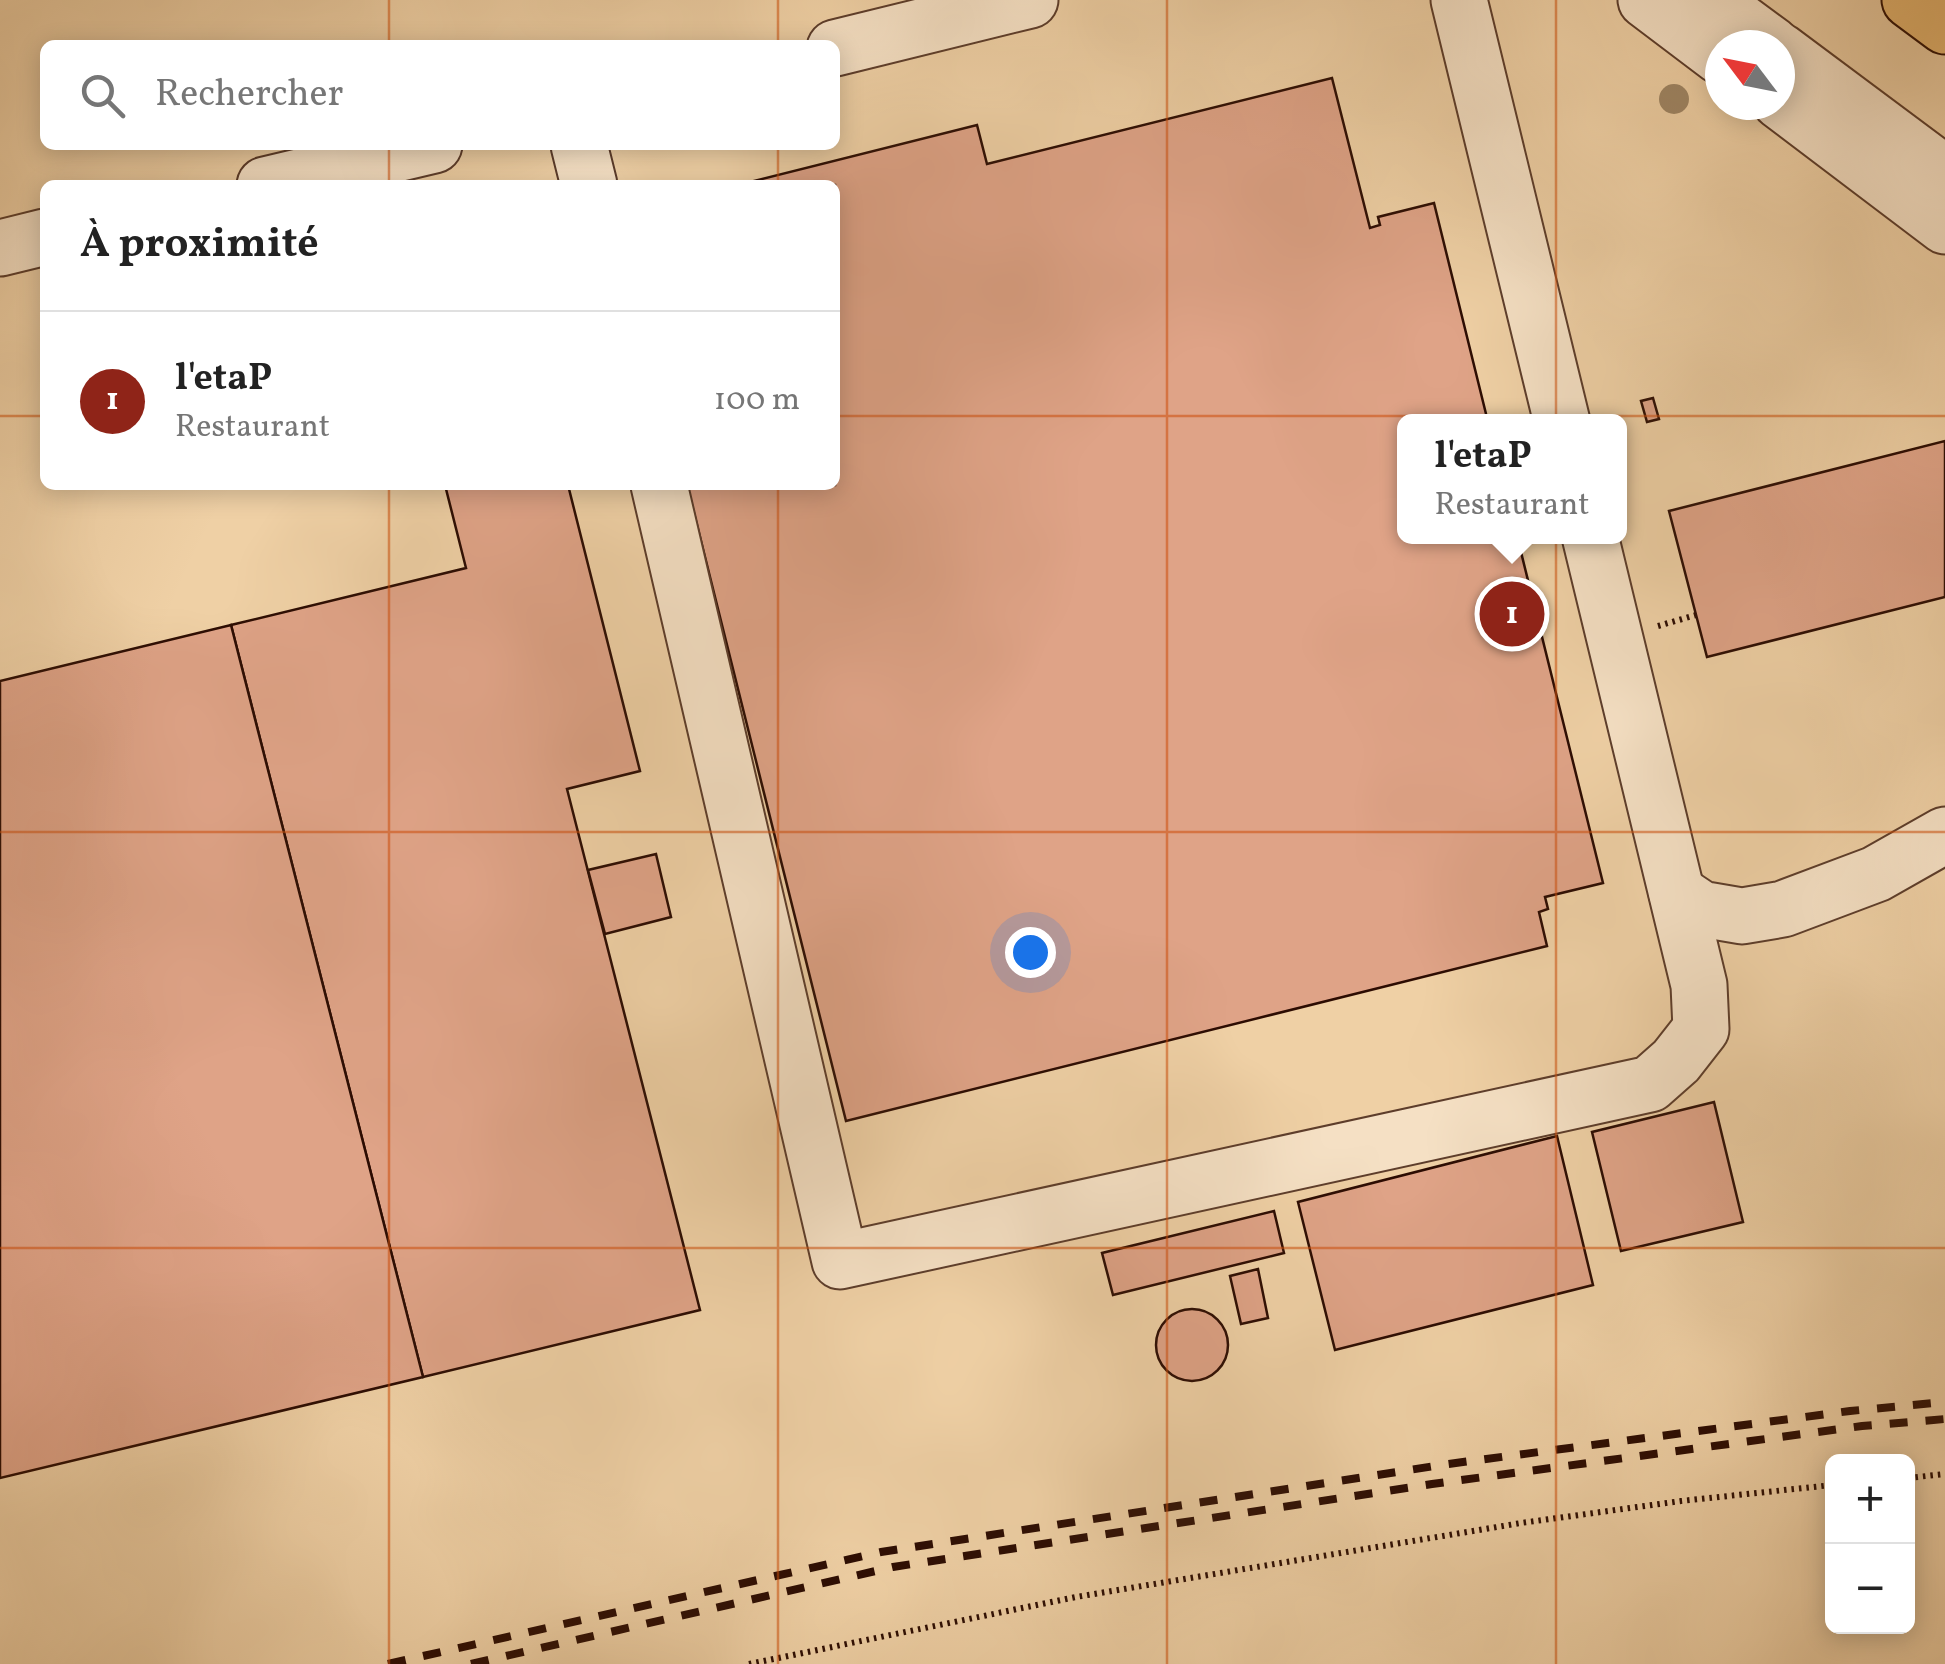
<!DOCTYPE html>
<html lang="fr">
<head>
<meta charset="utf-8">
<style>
  body { margin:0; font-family:Vollkorn,serif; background:#f6f6f6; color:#222 }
  .controls { position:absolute; right:30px; bottom:30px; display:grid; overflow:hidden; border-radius:15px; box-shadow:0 5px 25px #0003 }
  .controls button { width:90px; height:90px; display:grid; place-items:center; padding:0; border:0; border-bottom:2px solid #e0e0e0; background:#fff; color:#222; font:50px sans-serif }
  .compass { position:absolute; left:1705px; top:30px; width:90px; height:90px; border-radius:50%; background:#fff; box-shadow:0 5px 25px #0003; rotate:302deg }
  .you { position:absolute; left:1030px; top:952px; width:35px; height:35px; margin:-25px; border:8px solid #fff; border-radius:50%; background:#1a73e8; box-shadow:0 0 0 15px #1a73e833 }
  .badge { display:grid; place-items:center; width:65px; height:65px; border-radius:50%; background:#8f2418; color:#fff; font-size:32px; font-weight:700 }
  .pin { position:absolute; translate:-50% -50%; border:5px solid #fff; box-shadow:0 2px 10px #0006 }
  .popup { position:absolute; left:1397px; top:414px; width:230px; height:130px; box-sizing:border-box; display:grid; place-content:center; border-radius:15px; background:#fff; filter:drop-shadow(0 2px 8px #0005); font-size:32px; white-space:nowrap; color:#767676 }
  .popup b { font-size:38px; color:#222 }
  .popup::after { content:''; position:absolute; left:50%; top:100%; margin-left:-20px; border:20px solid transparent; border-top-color:#fff }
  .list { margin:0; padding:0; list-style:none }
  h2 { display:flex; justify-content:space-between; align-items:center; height:130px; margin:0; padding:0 40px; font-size:42px }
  h2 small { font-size:32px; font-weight:400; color:#767676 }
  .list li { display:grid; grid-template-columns:65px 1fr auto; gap:30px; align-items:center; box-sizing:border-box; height:180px; padding:0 40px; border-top:2px solid #e0e0e0 }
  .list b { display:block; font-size:38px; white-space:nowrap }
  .list p { margin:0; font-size:32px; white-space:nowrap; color:#767676 }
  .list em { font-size:32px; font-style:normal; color:#767676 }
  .icon { flex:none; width:55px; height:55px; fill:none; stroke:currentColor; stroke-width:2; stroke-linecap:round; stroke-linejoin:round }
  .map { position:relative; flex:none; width:1945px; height:1664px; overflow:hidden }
  .search { position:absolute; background:#fff; box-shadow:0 5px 25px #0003; left:40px; top:40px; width:800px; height:110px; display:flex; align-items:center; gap:25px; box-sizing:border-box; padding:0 35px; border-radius:15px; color:#767676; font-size:38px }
  .panel { position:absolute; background:#fff; box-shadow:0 5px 25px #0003; left:40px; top:180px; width:800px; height:310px; border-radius:15px }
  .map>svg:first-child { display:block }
  .building { fill:#dfa387; stroke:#2c0c02; stroke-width:2.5 }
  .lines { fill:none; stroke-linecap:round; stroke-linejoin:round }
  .minor-casing { stroke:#5d3d2b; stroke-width:59 }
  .major-casing { stroke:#2c0c02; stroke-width:59 }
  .path { stroke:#2c0c02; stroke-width:6; stroke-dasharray:2.5 5; stroke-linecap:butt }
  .minor { stroke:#f5e0c4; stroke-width:55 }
  .major { stroke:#e8b872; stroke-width:55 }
  .rail { stroke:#2c0c02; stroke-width:8; stroke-dasharray:18 18; stroke-linecap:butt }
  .tree { fill:#9f8665 }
  .grid { fill:none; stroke:#cc4d0a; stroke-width:2.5; stroke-opacity:0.55 }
</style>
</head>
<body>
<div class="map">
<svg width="1945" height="1664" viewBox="0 0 1945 1664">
  <rect width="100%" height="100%" fill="#efd0a5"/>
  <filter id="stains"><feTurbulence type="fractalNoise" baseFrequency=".002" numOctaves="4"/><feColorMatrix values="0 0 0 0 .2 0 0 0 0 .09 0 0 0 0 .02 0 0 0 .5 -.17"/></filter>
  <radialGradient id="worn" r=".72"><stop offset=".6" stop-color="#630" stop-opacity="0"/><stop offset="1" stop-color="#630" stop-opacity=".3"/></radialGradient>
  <!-- building -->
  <g class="building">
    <path d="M1332 78 1370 228 1380 225 1378 217 1434 203 1488 422H1404V536H1517L1603 883 1545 897 1548 909 1539 912 1547 946 846 1121 687 485H835V185H738L977 125 987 164Z"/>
    <path d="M1653 398 1659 419 1647 422 1641 401Z"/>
    <path d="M1945 441V597L1707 657 1669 511Z"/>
    <path d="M445 485H568L640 771 567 789 700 1310 423 1377 231 625 466 568Z"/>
    <path d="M231 625 423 1377 0 1478V681Z"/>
    <path d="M656 854 671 917 605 934 588 870Z"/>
    <path d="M1714 1102 1743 1222 1621 1251 1592 1132Z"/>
    <path d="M1557 1136 1593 1285 1335 1350 1298 1202Z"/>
    <path d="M1274 1211 1284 1253 1113 1295 1102 1253Z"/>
    <path d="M1258 1269 1268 1318 1241 1324 1230 1276Z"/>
    <circle cx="1192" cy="1345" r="36"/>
  </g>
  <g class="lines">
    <defs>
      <g id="minor">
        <path d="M1459 0 1562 422"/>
        <path d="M1646 0 1720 56"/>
        <path d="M1711 0 1772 45"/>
        <path d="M835 48 1030 0"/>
        <path d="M1780 51 1945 174"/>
        <path d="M1780 101 1945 226"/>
        <path d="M579 145 589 185"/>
        <path d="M265 185 434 145"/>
        <path d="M0 248 45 237"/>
        <path d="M659 485 840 1261 1650 1084 1676 1061 1701 1029 1699 985 1590 536"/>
        <path d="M1677 893 1701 909 1742 916 1783 909 1876 874 1945 835"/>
      </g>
      <path id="major" d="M1910 0 1945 26"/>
    </defs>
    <!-- minor casing -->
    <use href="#minor" class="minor-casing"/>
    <!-- major casing -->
    <use href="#major" class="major-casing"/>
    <!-- path -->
    <g class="path">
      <path d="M1658 626 1696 615"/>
      <path d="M1908 1478 1945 1474"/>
      <path d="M749 1664 1076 1597 1521 1523 1681 1501 1832 1485"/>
    </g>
    <!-- minor -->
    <use href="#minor" class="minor"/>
    <!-- major -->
    <use href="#major" class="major"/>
    <!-- rail -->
    <g class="rail">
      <path d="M388 1664 881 1552 1448 1464 1850 1411 1945 1402"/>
      <path d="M471 1664 893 1567 1432 1484 1862 1426 1945 1419"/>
    </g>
  </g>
  <!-- trees -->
  <circle class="tree" cx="1674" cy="99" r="15"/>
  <!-- grid -->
  <path class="grid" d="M389 0V45M778 0V45M1167 0V1664M1556 0V1664M389 145V185M778 145V185M0 416H45M835 416H1945M389 485V1664M778 485V1664M0 832H1945M0 1248H1945"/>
  <rect width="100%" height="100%" filter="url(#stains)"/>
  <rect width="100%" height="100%" fill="url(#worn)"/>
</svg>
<div class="controls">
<button>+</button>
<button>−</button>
</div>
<svg class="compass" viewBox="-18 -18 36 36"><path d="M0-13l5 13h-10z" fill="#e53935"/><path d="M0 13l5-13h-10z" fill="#767676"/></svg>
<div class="you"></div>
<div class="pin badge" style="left:1512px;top:614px">1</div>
<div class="popup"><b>l'etaP</b>Restaurant</div>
<div class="search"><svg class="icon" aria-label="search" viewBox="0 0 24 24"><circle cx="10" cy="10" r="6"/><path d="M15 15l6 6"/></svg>Rechercher</div>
<section class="panel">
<h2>À proximité<small></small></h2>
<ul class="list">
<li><span class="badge">1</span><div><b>l'etaP</b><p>Restaurant</p></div><em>100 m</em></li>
</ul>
</section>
</div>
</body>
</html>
